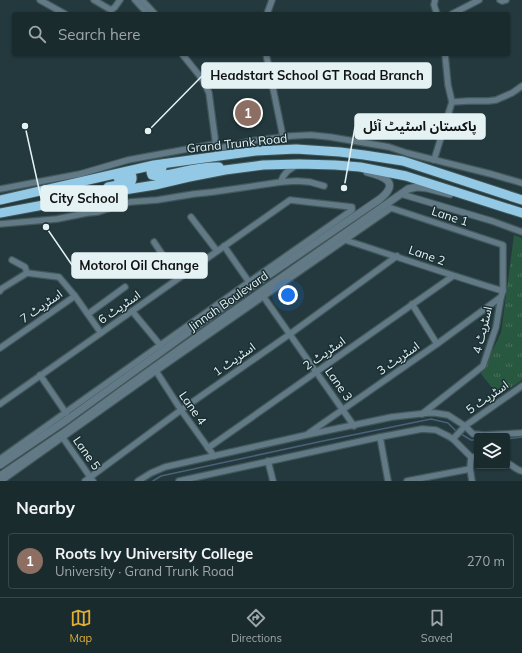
<!DOCTYPE html>
<html lang="en">
<head>
<meta charset="utf-8">
<style>
  body { margin:0; font-family:Mulish,"Noto Sans Arabic",sans-serif; background:#233336; color:#f1f3f6 }
  .controls { position:absolute; right:12px; bottom:12px; display:grid; overflow:hidden; border-radius:4px; box-shadow:0 1px 3px #0004 }
  .controls button { width:36px; height:36px; display:grid; place-items:center; padding:0; border:0; border-bottom:1px solid #38474a; background:#1a2b2e; color:#f1f3f6; font:20px sans-serif }
  .you { position:absolute; left:288px; top:295px; width:14px; height:14px; margin:-10px; border:3px solid #fff; border-radius:50%; background:#1a73e8; box-shadow:0 0 0 6px #1a73e833 }
  .badge { display:grid; place-items:center; width:26px; height:26px; border-radius:50%; background:#e1af34; color:#fff; font-size:13px; font-weight:700 }
  .pin { position:absolute; translate:-50% -50%; border:2px solid #fff; box-shadow:0 1px 4px #0006 }
  .list { margin:0; padding:0; list-style:none }
  h2 { display:flex; justify-content:space-between; align-items:center; height:52px; margin:0; padding:0 16px; font-size:17px }
  h2 small { font-size:13px; font-weight:400; color:#9fa7aa }
  .list li { display:grid; grid-template-columns:26px 1fr auto; gap:12px; align-items:center; box-sizing:border-box; height:56px; margin:0 8px 8px; padding:0 8px; border:1px solid #38474a; border-radius:4px }
  .list b { display:block; font-size:15px; white-space:nowrap }
  .list p { margin:0; font-size:13px; white-space:nowrap; color:#9fa7aa }
  .list em { font-size:13px; font-style:normal; color:#9fa7aa }
  .icon { flex:none; width:22px; height:22px; fill:none; stroke:currentColor; stroke-width:2; stroke-linecap:round; stroke-linejoin:round }
  .map { position:relative; flex:none; width:522px; height:481px; overflow:hidden }
  .search { position:absolute; background:#1a2b2e; box-shadow:0 1px 3px #0004; left:12px; right:12px; top:12px; height:44px; display:flex; align-items:center; gap:10px; box-sizing:border-box; padding:0 14px; border-radius:4px; color:#9fa7aa; font-size:15px }
  .sheet { height:116px; background:#1a2b2e }
  nav { display:flex; justify-content:space-around; align-items:center; box-sizing:border-box; height:56px; border-top:1px solid #38474a; background:#1a2b2e; font-size:11px; color:#9fa7aa }
  nav a { display:grid; justify-items:center; gap:2px }
  nav .on { color:#e1af34 }
  .map>svg:first-child { display:block }
  .grass { fill:url(#grass-tufts) }
  .lines { fill:none; stroke-linecap:round; stroke-linejoin:round }
  .stream { stroke:#4c617b; stroke-width:1.5 }
  .minor-casing { stroke:#42575a; stroke-width:8 }
  .tertiary-casing { stroke:#42575a; stroke-width:9 }
  .trunk-casing { stroke:#42575a; stroke-width:11 }
  .minor { stroke:#627986; stroke-width:5.5 }
  .tertiary { stroke:#627986; stroke-width:7 }
  .trunk { stroke:#94c9e6; stroke-width:9 }
  .labels { text-anchor:middle; dominant-baseline:central; stroke-width:3; stroke-linejoin:round; paint-order:stroke }
  .street-label { font-size:12px; fill:#e5f2f4; stroke:#192f33 }
  .leader { fill:none; stroke:#e5f2f4; stroke-width:1.5 }
  .callout-dot { fill:#e5f2f4; stroke:#192f33; stroke-width:1.5 }
  .callout { fill:#e5f2f4; stroke:#e5f2f4; stroke-width:1.5 }
  .callout-label { font-size:13px; text-anchor:middle; font-weight:bold; fill:#111 }
</style>
</head>
<body>
<div class="map">
<svg width="522" height="481" viewBox="0 0 522 481">
  <defs>
    <pattern id="grass-tufts" width="24" height="20" patternUnits="userSpaceOnUse"><rect width="24" height="20" fill="#295840"/><path d="M3 7l-1-3M5 7V3M7 7l1-3M15 17l-1-3M17 17v-4M19 17l1-3" fill="none" stroke="#48705c"/></pattern>
  </defs>
  <rect width="100%" height="100%" fill="#23393d"/>
  <!-- grass -->
  <path class="grass" d="M514 235 522 238V380L499 396 481 374 501 333Z"/>
  <g class="lines">
    <!-- stream -->
    <g class="stream">
      <path d="M461 434 471 440H477"/>
      <path d="M507 439 522 437"/>
      <path d="M153 481 161 476 318 442 431 419 448 423 457 432"/>
    </g>
    <defs>
      <g id="minor">
        <path d="M40 0 65 14"/>
        <path d="M94 0 111 10 115 7 120 0"/>
        <path d="M135 0 148 14"/>
        <path d="M142 0 155 14"/>
        <path d="M435 0 434 5 437 14"/>
        <path d="M500 0 502 1 506 0"/>
        <path d="M267 14 272 0"/>
        <path d="M452 14 479 0"/>
        <path d="M182 54 203 80 209 93 216 146"/>
        <path d="M266 54 283 137"/>
        <path d="M203 80 224 81"/>
        <path d="M452 102 468 101H488L496 100 512 93 522 86"/>
        <path d="M216 149 251 141 291 136 311 135 330 137 389 147 407 153 491 174 522 183"/>
        <path d="M434 160 452 102 448 85 445 54"/>
        <path d="M281 182C283 173 290 169 297 165"/>
        <path d="M0 189 80 174 128 160 215 144"/>
        <path d="M401 194 492 221 522 232"/>
        <path d="M123 204 124 190"/>
        <path d="M191 217 217 251"/>
        <path d="M0 224 57 219 87 213 98 212 130 202 157 200 194 194 213 192 281 182 297 181 310 182 324 186"/>
        <path d="M345 240C398 257 450 275 503 291"/>
        <path d="M154 242 178 278"/>
        <path d="M224 246 249 282"/>
        <path d="M12 260 25 267 27 273"/>
        <path d="M0 291 1 289 27 273 59 277 75 296 101 333"/>
        <path d="M263 296 354 426"/>
        <path d="M412 304 437 344"/>
        <path d="M132 311 161 346"/>
        <path d="M88 314 125 287"/>
        <path d="M0 348 75 296"/>
        <path d="M156 371 181 410 214 456"/>
        <path d="M40 375 66 413"/>
        <path d="M0 404 290 200 352 207V210L249 282 0 459"/>
        <path d="M309 433 437 344 501 297"/>
        <path d="M380 437 388 481"/>
        <path d="M63 438 93 481"/>
        <path d="M453 439 465 426 522 386"/>
        <path d="M208 448 453 276"/>
        <path d="M471 457 470 469 472 481"/>
        <path d="M268 461 273 481"/>
        <path d="M507 463C513 465 516 470 522 471"/>
        <path d="M1 481 156 371 391 208 503 245V291L501 297 496 327 483 366 422 414"/>
        <path d="M85 481 181 410 290 334 397 256"/>
        <path d="M138 481 151 473 165 467 306 435 392 417 428 413H435L448 415 465 426 473 434 484 435 522 433"/>
        <path d="M179 481 380 437 422 429 436 430 448 436 453 439 471 457H477"/>
        <path d="M407 481 470 469"/>
      </g>
      <g id="tertiary">
        <path d="M0 465 68 419 254 285 380 199C401 182 383 176 367 172"/>
        <path d="M0 476 62 434 121 391 229 314 408 189 417 187 427 188 450 194"/>
      </g>
      <g id="trunk">
        <path d="M162 168 152 171 151 172 152 175C157 177 165 175 171 174 186 171 203 166 219 167"/>
        <path d="M108 187 128 183 131 182 132 179V177L126 176 118 178"/>
        <path d="M0 200 154 165 256 151 296 149 340 152 364 155 403 161 522 200"/>
        <path d="M0 213 124 190 155 185 189 177 225 170 263 165 299 164 335 165 360 167 406 176 522 213"/>
      </g>
    </defs>
    <!-- minor casing -->
    <use href="#minor" class="minor-casing"/>
    <!-- tertiary casing -->
    <use href="#tertiary" class="tertiary-casing"/>
    <!-- trunk casing -->
    <use href="#trunk" class="trunk-casing"/>
    <!-- minor -->
    <use href="#minor" class="minor"/>
    <!-- tertiary -->
    <use href="#tertiary" class="tertiary"/>
    <!-- trunk -->
    <use href="#trunk" class="trunk"/>
  </g>
  <g class="labels">
    <!-- street labels -->
    <g class="street-label">
      <text transform="translate(237 143) rotate(-6)">Grand Trunk Road</text>
      <text transform="translate(450 216) rotate(18)">Lane 1</text>
      <text transform="translate(427 255) rotate(19)">Lane 2</text>
      <text transform="translate(228 301) rotate(-35)">Jinnah Boulevard</text>
      <text transform="translate(41 306) rotate(-35)">اسٹریٹ 7</text>
      <text transform="translate(119 307) rotate(-35)">اسٹریٹ 6</text>
      <text transform="translate(482 330) rotate(-76)">اسٹریٹ 4</text>
      <text transform="translate(324 353) rotate(-35)">اسٹریٹ 2</text>
      <text transform="translate(398 358) rotate(-35)">اسٹریٹ 3</text>
      <text transform="translate(234 359) rotate(-35)">اسٹریٹ 1</text>
      <text transform="translate(339 384) rotate(55)">Lane 3</text>
      <text transform="translate(487 397) rotate(-35)">اسٹریٹ 5</text>
      <text transform="translate(193 408) rotate(55)">Lane 4</text>
      <text transform="translate(87 453) rotate(55)">Lane 5</text>
    </g>
  </g>
  <!-- callouts -->
  <path class="leader" d="M148 131L202 76M344 188L355 127M25 126L41 198M46 227L72 265"/>
  <g class="callout-dot">
    <circle cx="148" cy="131" r="4"/>
    <circle cx="344" cy="188" r="4"/>
    <circle cx="25" cy="126" r="4"/>
    <circle cx="46" cy="227" r="4"/>
  </g>
  <g class="callout">
    <rect x="202" y="63" width="229" height="25" rx="4"/>
    <rect x="355" y="114" width="130" height="25" rx="4"/>
    <rect x="41" y="186" width="86" height="25" rx="4"/>
    <rect x="72" y="253" width="135" height="25" rx="4"/>
  </g>
  <g class="callout-label">
    <text x="317" y="80">Headstart School GT Road Branch</text>
    <text x="420" y="131">پاکستان اسٹیٹ آئل</text>
    <text x="84" y="203">City School</text>
    <text x="139" y="270">Motorol Oil Change</text>
  </g>
</svg>
<div class="controls">
<button><svg class="icon" aria-label="layers" viewBox="0 0 24 24"><path d="M12 4l9 5-9 5-9-5zM3 14l9 5 9-5"/></svg></button>
</div>
<div class="you"></div>
<div class="pin badge" style="left:248px;top:113px;background:#8d6e63">1</div>
<div class="search"><svg class="icon" aria-label="search" viewBox="0 0 24 24"><circle cx="10" cy="10" r="6"/><path d="M15 15l6 6"/></svg>Search here</div>
</div>
<section class="sheet">
<h2>Nearby<small></small></h2>
<ul class="list">
<li><span class="badge" style="background:#8d6e63">1</span><div><b>Roots Ivy University College</b><p>University · Grand Trunk Road</p></div><em>270 m</em></li>
</ul>
</section>
<nav>
<a class="on"><svg class="icon" aria-label="map" viewBox="0 0 24 24"><path d="M3 6l6-2 6 2 6-2v14l-6 2-6-2-6 2zM9 4v14M15 6v14"/></svg>Map</a>
<a><svg class="icon" aria-label="directions" viewBox="0 0 24 24"><path d="M12 3l9 9-9 9-9-9zM9 14v-3h6M13 9l2 2-2 2"/></svg>Directions</a>
<a><svg class="icon" aria-label="saved" viewBox="0 0 24 24"><path d="M7 4h10v16l-5-4-5 4z"/></svg>Saved</a>
</nav>
</body>
</html>
